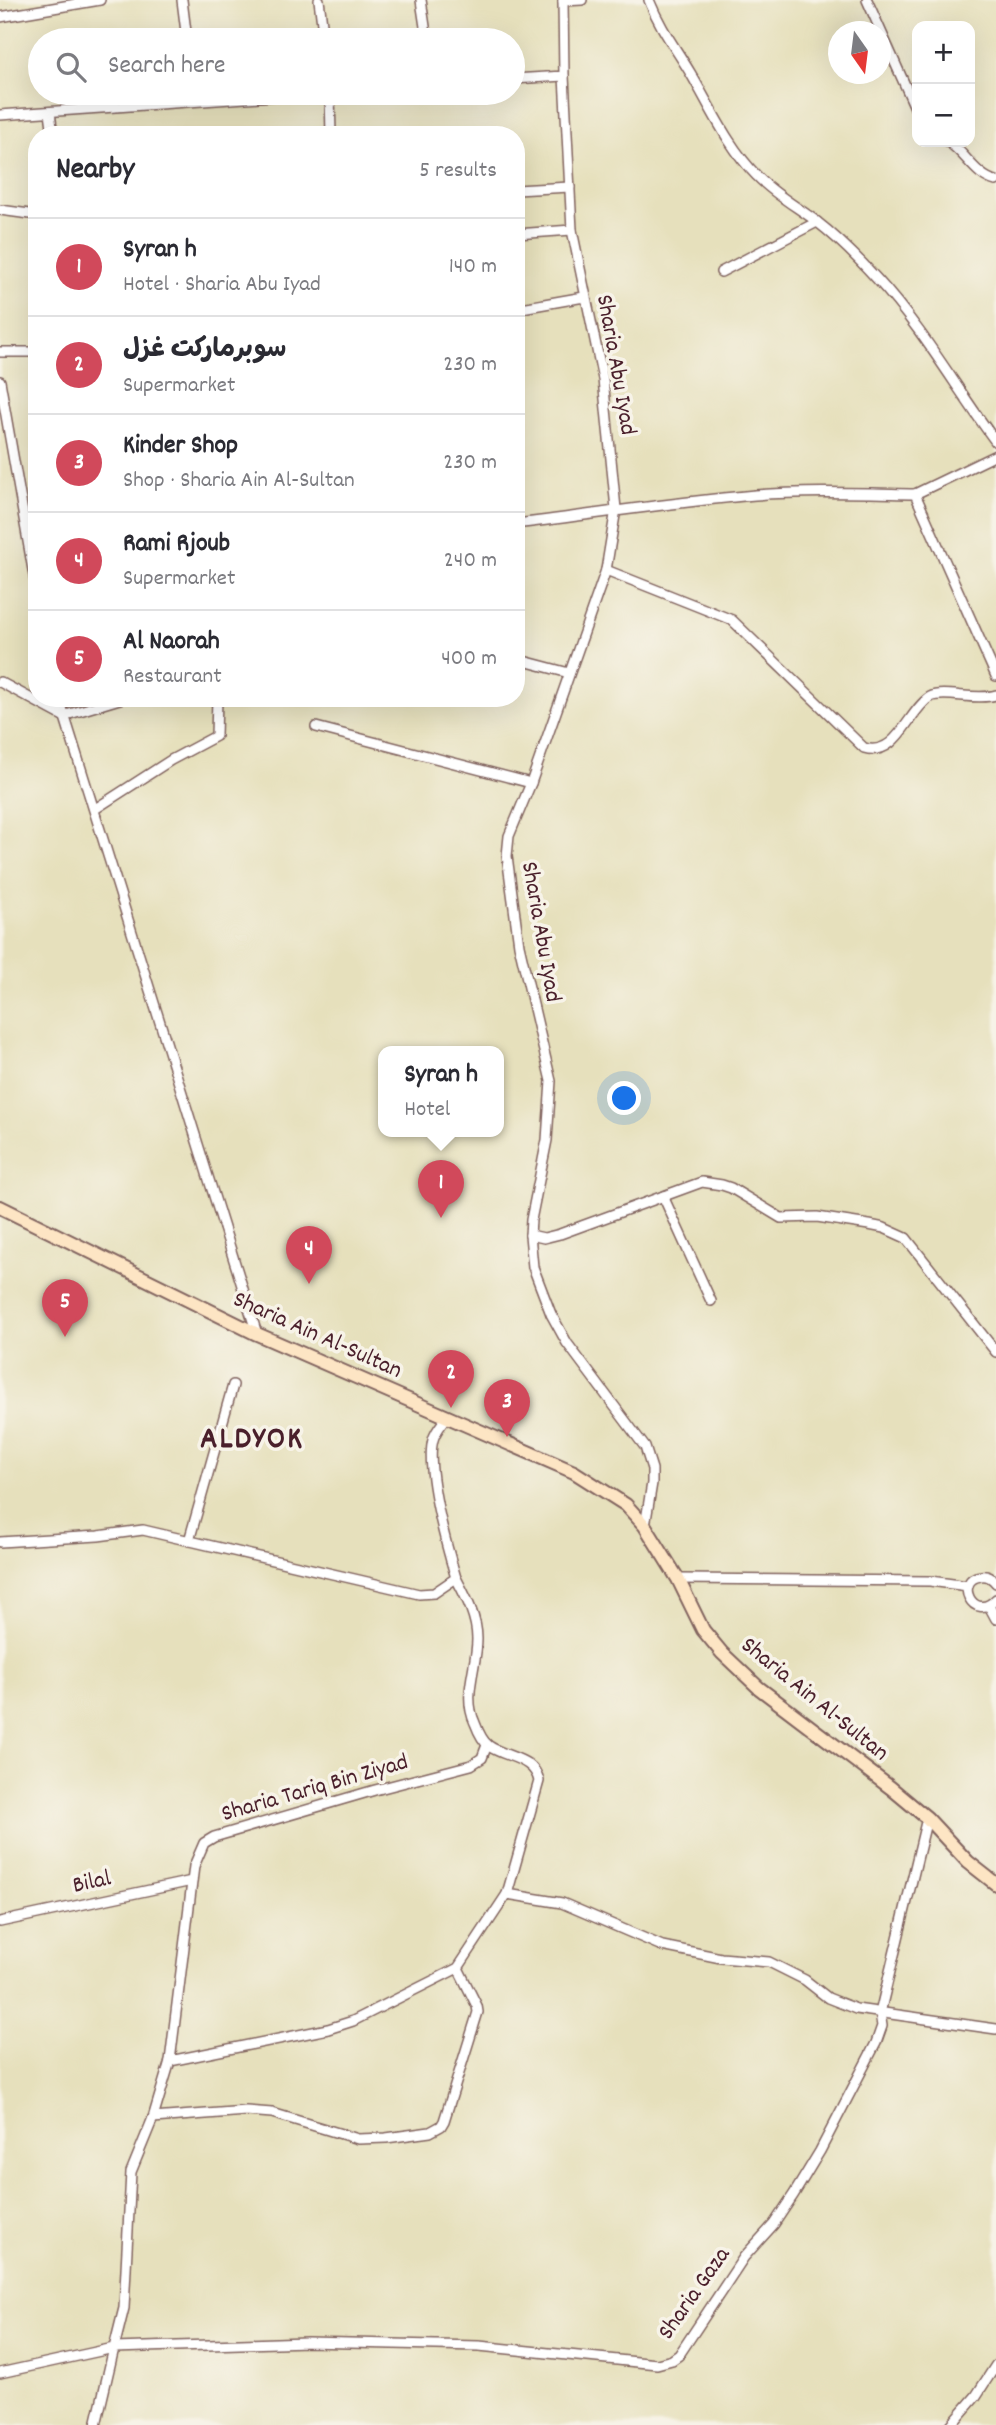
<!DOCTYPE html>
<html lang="en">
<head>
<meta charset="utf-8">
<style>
  body { margin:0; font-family:Dekko,"Playpen Sans Arabic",sans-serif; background:#f2f2f3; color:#2b2b33 }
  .controls { position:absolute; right:21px; top:21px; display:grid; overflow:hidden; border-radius:14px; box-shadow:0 7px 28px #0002 }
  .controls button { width:63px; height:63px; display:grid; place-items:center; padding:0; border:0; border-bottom:2px solid #e1e1e2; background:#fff; color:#2b2b33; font:35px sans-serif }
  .compass { position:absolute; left:828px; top:21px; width:63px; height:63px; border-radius:50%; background:#fff; box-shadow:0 7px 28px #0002; rotate:166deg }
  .you { position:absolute; left:625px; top:1099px; width:24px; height:24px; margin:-18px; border:5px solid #fff; border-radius:50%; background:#1a73e8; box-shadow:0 0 0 10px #1a73e833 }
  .badge { display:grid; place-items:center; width:46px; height:46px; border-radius:50%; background:#d1495b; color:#fff; font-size:23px; font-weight:700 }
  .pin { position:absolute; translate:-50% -58px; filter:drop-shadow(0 2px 4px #0008) }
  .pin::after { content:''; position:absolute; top:37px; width:24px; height:21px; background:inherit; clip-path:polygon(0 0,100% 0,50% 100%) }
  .popup { position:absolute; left:378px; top:1046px; width:126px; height:91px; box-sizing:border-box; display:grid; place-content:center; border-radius:14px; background:#fff; filter:drop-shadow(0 2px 5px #0005); font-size:23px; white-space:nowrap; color:#7c7c81 }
  .popup b { font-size:26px; color:#2b2b33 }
  .popup::after { content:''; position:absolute; left:50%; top:100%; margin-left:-14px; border:14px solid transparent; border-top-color:#fff }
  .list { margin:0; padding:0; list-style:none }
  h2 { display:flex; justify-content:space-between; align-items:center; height:91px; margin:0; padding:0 28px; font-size:30px }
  h2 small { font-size:23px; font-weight:400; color:#7c7c81 }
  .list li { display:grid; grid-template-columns:46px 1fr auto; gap:21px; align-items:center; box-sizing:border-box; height:98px; padding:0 28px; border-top:2px solid #e1e1e2 }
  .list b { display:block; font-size:26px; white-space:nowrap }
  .list p { margin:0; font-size:23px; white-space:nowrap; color:#7c7c81 }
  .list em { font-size:23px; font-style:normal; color:#7c7c81 }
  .icon { flex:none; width:38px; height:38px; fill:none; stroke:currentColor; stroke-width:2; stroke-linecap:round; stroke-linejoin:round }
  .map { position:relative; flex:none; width:996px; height:2425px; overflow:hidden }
  .search { position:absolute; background:#fff; box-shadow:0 7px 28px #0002; left:28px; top:28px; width:497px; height:77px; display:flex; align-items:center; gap:18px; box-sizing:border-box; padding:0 24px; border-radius:38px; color:#7c7c81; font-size:26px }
  .panel { position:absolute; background:#fff; box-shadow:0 7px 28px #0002; left:28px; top:126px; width:497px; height:581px; border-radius:28px }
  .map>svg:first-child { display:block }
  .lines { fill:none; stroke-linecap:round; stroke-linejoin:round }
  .street-casing { stroke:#81635e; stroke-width:12 }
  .secondary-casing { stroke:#81635e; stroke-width:16 }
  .street { stroke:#fff; stroke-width:9 }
  .secondary { stroke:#fde5c4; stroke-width:12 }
  .labels { text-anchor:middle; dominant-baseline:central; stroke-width:7; stroke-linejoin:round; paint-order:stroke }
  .street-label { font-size:24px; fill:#4a1f2b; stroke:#f7f3e8 }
  .district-label { font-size:32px; font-weight:bold; letter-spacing:2px; fill:#4a1f2b; stroke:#f7f3e8 }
</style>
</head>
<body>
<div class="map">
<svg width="996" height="2425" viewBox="0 0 996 2425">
  <rect width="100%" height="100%" fill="#f7f3e8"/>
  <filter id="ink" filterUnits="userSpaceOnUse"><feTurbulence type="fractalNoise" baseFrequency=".0143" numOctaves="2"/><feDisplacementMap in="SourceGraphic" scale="14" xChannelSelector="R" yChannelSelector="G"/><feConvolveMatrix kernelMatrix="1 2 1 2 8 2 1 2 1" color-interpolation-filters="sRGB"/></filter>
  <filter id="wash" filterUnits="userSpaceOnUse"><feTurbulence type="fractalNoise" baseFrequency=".00686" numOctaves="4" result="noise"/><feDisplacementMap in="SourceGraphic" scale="28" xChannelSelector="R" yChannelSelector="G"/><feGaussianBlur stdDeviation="1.57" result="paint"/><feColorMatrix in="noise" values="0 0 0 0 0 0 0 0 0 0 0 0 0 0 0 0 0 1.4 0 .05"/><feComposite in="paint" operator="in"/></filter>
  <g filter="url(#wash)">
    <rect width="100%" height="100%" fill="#e6e0bc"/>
  </g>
  <g filter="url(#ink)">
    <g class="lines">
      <defs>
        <g id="street">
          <path d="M182 0 187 40"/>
          <path d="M319 0 324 40"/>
          <path d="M421 0 427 40"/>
          <path d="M649 0C661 30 675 47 691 74 711 108 728 147 757 176 774 194 796 206 816 221 838 238 858 258 877 279 923 329 956 388 996 442"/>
          <path d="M867 0 917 112"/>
          <path d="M563 1 582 0"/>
          <path d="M0 17 100 0"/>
          <path d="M564 76 572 230 603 379 616 509 606 570 531 783 509 836 507 856 519 945 551 1081 547 1140 531 1220 530 1235 533 1267 551 1314 567 1343 645 1447 652 1469V1483L645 1526"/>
          <path d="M513 79 564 76 563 0"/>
          <path d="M330 93 331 135"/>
          <path d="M50 112 53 135"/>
          <path d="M0 115 316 93"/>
          <path d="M948 142C965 152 976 177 996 181"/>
          <path d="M516 190 570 187"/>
          <path d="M0 210 37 215"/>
          <path d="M516 234 572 230"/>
          <path d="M721 272 817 222"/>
          <path d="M516 309 584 297"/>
          <path d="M0 352H37"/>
          <path d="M0 381 37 593"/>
          <path d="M915 494 996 455"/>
          <path d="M516 524C596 514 675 502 755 495 808 491 861 493 915 494L996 676"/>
          <path d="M606 570 732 620 864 748C897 758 908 711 930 697 943 690 975 701 996 695"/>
          <path d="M516 659 569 673"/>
          <path d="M0 682 63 716 123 698"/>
          <path d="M59 698 257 1334"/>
          <path d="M316 727 531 783"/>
          <path d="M95 809 171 760 216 736 217 698"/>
          <path d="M663 1196 711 1301"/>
          <path d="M530 1235 544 1238 560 1234 702 1182 722 1185 731 1188 781 1218 817 1217 869 1225 884 1228 906 1238 996 1352"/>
          <path d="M189 1541 233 1385"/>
          <path d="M0 1542 98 1536 143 1530 419 1594 434 1593 456 1578C447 1548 425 1469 433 1440 435 1431 442 1424 447 1417"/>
          <path d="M456 1578C466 1597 477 1617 477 1639 477 1668 462 1695 475 1723 478 1731 482 1741 489 1746 506 1758 534 1757 539 1781L507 1894 458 1968 353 2021 328 2029 170 2061 194 1866 204 1843 214 1837 375 1790 471 1765 482 1758 487 1745"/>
          <path d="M678 1579 930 1581 968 1586"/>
          <path d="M996 1583C992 1578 988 1575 981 1576 953 1579 973 1624 996 1599"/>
          <path d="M989 1606 996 1619"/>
          <path d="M507 1894 562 1903 662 1946 721 1958 769 1962 805 1980 828 1998 856 2009 996 2029"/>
          <path d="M0 1922 192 1881"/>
          <path d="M153 2118 246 2111 272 2113 358 2139 386 2138 430 2132 441 2126 444 2121 478 2012 477 2006 458 1968"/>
          <path d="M0 2373 114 2348 124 2308 131 2172 153 2118 170 2061"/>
          <path d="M96 2425 114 2348 307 2342 479 2346 657 2364 672 2360 679 2355 744 2257 774 2224 794 2194 820 2151 876 2043 882 2026 880 2013 927 1818"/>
          <path d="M951 2425 976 2396 996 2365"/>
        </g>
        <path id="secondary" d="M0 1207 257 1334 574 1472 626 1505 645 1526 678 1579 703 1630 722 1653 759 1688 891 1788 927 1818 968 1862 996 1884"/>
      </defs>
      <!-- street casing -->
      <use href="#street" class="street-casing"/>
      <!-- secondary casing -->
      <use href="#secondary" class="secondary-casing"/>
      <!-- street -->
      <use href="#street" class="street"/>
      <!-- secondary -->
      <use href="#secondary" class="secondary"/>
    </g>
  </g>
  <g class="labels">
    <!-- street labels -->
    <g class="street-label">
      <text transform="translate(615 365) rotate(80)">Sharia Abu Iyad</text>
      <text transform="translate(540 932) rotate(80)">Sharia Abu Iyad</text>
      <text transform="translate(317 1336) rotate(24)">Sharia Ain Al-Sultan</text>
      <text transform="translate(814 1700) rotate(39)">Sharia Ain Al-Sultan</text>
      <text transform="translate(315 1789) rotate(-16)">Sharia Tariq Bin Ziyad</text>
      <text transform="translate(92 1883) rotate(-12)">Bilal</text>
      <text transform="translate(695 2294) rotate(-55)">Sharia Gaza</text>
    </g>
    <!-- district labels -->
    <g class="district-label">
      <text x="252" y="1441">ALDYOK</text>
    </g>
  </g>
</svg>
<div class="controls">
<button>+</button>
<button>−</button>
</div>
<svg class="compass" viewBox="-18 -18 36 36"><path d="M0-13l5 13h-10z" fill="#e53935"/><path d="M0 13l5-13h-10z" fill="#7c7c81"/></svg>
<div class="you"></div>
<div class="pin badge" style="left:441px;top:1218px">1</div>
<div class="popup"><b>Syran h</b>Hotel</div>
<div class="pin badge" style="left:451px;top:1408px">2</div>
<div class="pin badge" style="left:507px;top:1437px">3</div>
<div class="pin badge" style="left:309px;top:1284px">4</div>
<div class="pin badge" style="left:65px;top:1337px">5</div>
<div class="search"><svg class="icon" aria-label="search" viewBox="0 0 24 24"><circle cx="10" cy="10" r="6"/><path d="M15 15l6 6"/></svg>Search here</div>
<section class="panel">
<h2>Nearby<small>5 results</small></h2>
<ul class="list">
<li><span class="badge">1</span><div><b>Syran h</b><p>Hotel · Sharia Abu Iyad</p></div><em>140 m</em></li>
<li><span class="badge">2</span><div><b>سوبرماركت غزل</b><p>Supermarket</p></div><em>230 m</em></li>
<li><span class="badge">3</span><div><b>Kinder Shop</b><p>Shop · Sharia Ain Al-Sultan</p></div><em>230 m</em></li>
<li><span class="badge">4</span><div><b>Rami Rjoub</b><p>Supermarket</p></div><em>240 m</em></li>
<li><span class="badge">5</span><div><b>Al Naorah</b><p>Restaurant</p></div><em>400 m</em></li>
</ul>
</section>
</div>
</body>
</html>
